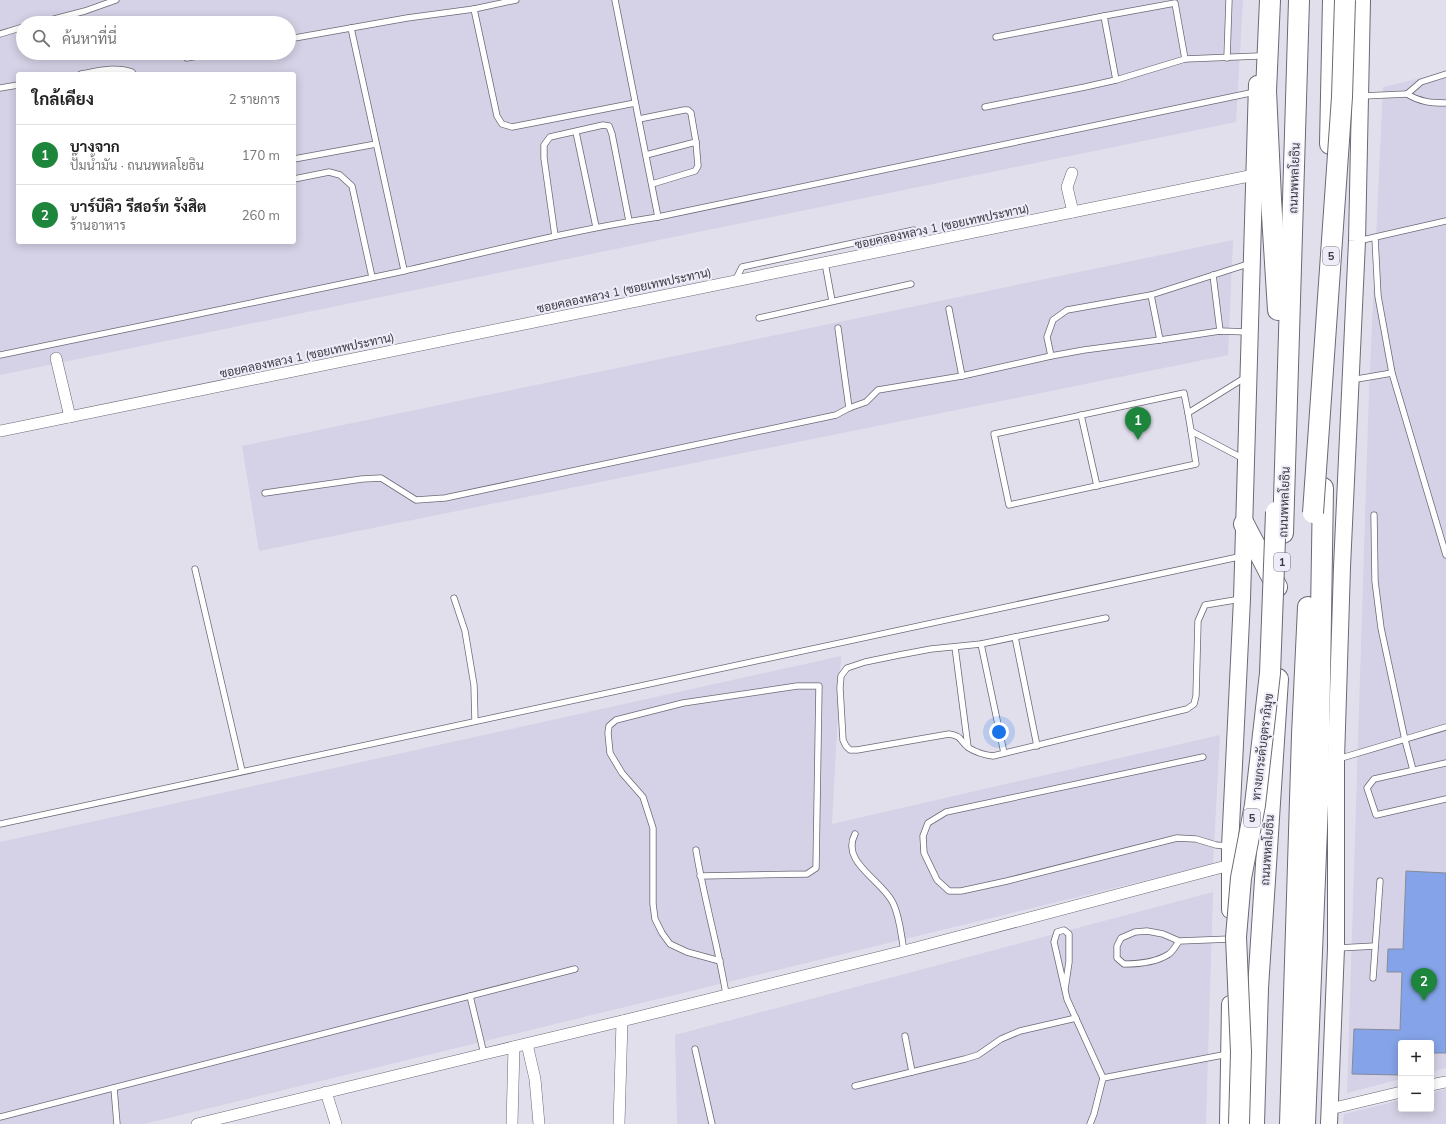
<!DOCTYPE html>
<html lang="th">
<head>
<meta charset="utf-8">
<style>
  body { margin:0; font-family:Mulish,Sarabun,sans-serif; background:#f6f6f6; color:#222 }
  .controls { position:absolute; right:12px; bottom:12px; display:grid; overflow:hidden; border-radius:4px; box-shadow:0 2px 10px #0003 }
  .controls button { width:36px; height:36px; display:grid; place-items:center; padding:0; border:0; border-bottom:1px solid #e0e0e0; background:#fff; color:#222; font:20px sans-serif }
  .you { position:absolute; left:999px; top:732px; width:14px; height:14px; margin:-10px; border:3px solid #fff; border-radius:50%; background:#1a73e8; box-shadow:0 0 0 6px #1a73e833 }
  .badge { display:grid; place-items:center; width:26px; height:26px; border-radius:50%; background:#1d863c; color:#fff; font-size:13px; font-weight:700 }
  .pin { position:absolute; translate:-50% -33px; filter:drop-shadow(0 1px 2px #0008) }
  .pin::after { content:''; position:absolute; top:21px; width:14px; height:12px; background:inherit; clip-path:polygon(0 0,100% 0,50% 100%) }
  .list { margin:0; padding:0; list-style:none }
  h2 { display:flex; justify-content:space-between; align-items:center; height:52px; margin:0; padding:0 16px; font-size:17px }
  h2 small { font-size:13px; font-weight:400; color:#767676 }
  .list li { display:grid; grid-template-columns:26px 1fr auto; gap:12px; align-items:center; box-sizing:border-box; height:60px; padding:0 16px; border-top:1px solid #e0e0e0 }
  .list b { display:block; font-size:15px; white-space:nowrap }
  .list p { margin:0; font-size:13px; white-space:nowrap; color:#767676 }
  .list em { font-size:13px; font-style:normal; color:#767676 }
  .icon { flex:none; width:22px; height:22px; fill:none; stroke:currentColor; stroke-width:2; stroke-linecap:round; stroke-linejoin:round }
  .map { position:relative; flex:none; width:1446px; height:1124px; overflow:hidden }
  .search { position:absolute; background:#fff; box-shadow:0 2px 10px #0003; left:16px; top:16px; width:280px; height:44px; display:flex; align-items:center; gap:10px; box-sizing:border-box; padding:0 14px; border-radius:22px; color:#767676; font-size:15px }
  .panel { position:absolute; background:#fff; box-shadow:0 2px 10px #0003; left:16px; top:72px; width:280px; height:172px; border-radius:4px }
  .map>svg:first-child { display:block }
  .built { fill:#d5d1e6; fill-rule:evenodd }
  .building { fill:#85a3e8; stroke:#868b97 }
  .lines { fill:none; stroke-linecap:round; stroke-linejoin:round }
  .lane-casing { stroke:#6c6975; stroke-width:7 }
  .street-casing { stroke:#6c6975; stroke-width:12 }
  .secondary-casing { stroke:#6c6975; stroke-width:18 }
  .highway-casing { stroke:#6c6975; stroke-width:22 }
  .lane { stroke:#fff; stroke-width:5.5 }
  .street { stroke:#fff; stroke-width:11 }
  .secondary { stroke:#fff; stroke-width:16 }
  .highway { stroke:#fff; stroke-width:20 }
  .highway-bridge-casing { stroke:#6c6975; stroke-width:22; stroke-linecap:butt }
  .highway-bridge { stroke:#fff; stroke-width:20 }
  .labels { text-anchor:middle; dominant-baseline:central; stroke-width:4; stroke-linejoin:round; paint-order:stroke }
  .shield { fill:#efecfa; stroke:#727078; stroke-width:1 }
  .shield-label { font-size:11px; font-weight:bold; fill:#3d3b41 }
  .street-label { font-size:12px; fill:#3d3b41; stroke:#efecfa }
</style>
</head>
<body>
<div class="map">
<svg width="1446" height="1124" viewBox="0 0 1446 1124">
  <rect width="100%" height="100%" fill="#e2dfed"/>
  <!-- built -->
  <g class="built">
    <path d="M0 0H1243L1236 122 0 375ZM23 23H289V53H23ZM18 74H294V242H18Z"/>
    <path d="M1446 72V1068L1431 1072V1043H1401V1079L1347 1093 1369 390 1383 87Z"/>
    <path d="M1233 240 1228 355 259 551 242 446Z"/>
    <path d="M841 656 832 824 1220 735 1213 864 144 1124H0V842Z"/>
    <path d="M1213 892 1206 1124H677L675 1035Z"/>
    <path d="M1446 1089V1124H1343L1344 1114 1401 1100V1109H1431V1093Z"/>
  </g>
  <!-- building -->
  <path class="building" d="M1406 871 1446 873V1053H1431V1043H1401L1399 1075 1352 1074 1354 1029 1400 1030 1402 972H1387L1388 949H1403Z"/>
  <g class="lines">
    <defs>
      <g id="lane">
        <path d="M516 0 474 9 497 116 502 124 512 127 635 103"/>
        <path d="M615 0 658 217"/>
        <path d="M39 23 85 11 116 0"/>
        <path d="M351 28 404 270"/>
        <path d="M0 34 23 27"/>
        <path d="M996 37 1104 16"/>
        <path d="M289 39 407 18 474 9"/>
        <path d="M187 58 213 53"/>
        <path d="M1227 58 1229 0"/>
        <path d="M81 74C98 71 116 66 132 72L133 74"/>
        <path d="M1446 74 1421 82 1407 94C1420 102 1431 103 1446 103"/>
        <path d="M1116 80 1104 16 1175 3 1185 59"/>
        <path d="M0 88 18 85"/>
        <path d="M1362 96 1407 94"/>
        <path d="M985 107 1085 87 1116 80 1185 59 1259 56"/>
        <path d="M639 119 684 110H688L691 113 696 142 646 155"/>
        <path d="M576 132 596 227"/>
        <path d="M294 159 376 144"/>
        <path d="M294 179 329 172 340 175 352 186 372 277"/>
        <path d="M652 184 695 171 698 166 696 142"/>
        <path d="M555 236 544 158V145L550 137 603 125 609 126 612 134 629 221"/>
        <path d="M1375 238 1378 296 1392 373 1446 555"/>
        <path d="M1358 241 1446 221"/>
        <path d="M825 263 832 301"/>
        <path d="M1213 275 1220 331"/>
        <path d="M735 281 742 267 914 230 920 243"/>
        <path d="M1151 295 1067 310 1053 320 1047 337 1051 356 1084 350 1160 340"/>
        <path d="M949 309 962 376"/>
        <path d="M759 318 911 284"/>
        <path d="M838 328 849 408"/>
        <path d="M1249 332 1220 331 1160 340 1151 295 1251 263"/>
        <path d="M0 355C135 327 269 300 404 271 488 252 572 230 658 217L1255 92"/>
        <path d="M1351 380 1392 373"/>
        <path d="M1188 413 1184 393 994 434 1009 505 1196 464 1191 431"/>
        <path d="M1081 415 1097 486"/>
        <path d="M1244 459 1191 431 1188 413 1246 377"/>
        <path d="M265 493 362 479 381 478 416 500 445 498 836 415 849 408 866 402 878 390 962 376 1051 356"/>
        <path d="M1374 515 1375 581 1381 628 1405 740 1413 770"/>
        <path d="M195 569 242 771"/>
        <path d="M454 598 465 631 474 685 475 721"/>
        <path d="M1106 618 981 644 931 649 899 655 865 662 847 668 841 676 840 688 843 740 846 746 850 750H857L949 734C963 736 959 741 969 748 977 753 985 755 993 756L1187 709 1194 704 1196 696 1198 621 1205 605 1241 599"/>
        <path d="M1015 637 1037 746"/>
        <path d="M981 644 1004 753"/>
        <path d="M955 647 968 747"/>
        <path d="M1203 757 946 812 928 823 923 836 924 853 937 880 949 891H961L1007 881 1177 838 1196 839 1216 845 1228 846"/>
        <path d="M1338 759 1446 727"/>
        <path d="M1446 763 1374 779 1367 788 1376 815 1446 799"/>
        <path d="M0 824 1243 556"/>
        <path d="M855 834C840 862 882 880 893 903 900 917 901 935 904 951"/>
        <path d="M696 850C704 899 718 946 726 994"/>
        <path d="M700 876 807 874 816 868 819 686H797L683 703 616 720 609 726 608 733 610 753 622 773 643 797 653 828V904L655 919 662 933 670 944 687 952 720 961"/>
        <path d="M1179 941C1176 946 1173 951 1169 954 1157 962 1138 964 1124 964L1117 958V946L1121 938 1135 932 1147 931 1163 934 1179 941 1230 939"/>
        <path d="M1338 948 1375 946"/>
        <path d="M1373 978 1380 881"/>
        <path d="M1065 989 1069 962V934L1064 930 1057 932 1054 942 1067 999 1103 1078 1228 1054"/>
        <path d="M470 996 484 1054"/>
        <path d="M905 1036 912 1072"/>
        <path d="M695 1049 712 1124"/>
        <path d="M855 1086 965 1059 978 1055 1001 1039 1020 1031 1076 1018"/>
        <path d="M114 1088 117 1124"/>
        <path d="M0 1117 575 969"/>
        <path d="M1090 1124 1094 1114 1103 1078"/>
      </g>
      <g id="street">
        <path d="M1072 173 1067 187 1073 212"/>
        <path d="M56 358 70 417"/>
        <path d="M0 431 1254 175"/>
        <path d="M527 1044 535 1079 539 1124"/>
        <path d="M1431 1085 1446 1082"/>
        <path d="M326 1092 336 1124"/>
        <path d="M1330 1109 1401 1092"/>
        <path d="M197 1124 484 1054 622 1021 904 951 1230 865"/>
        <path d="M512 1124 514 1047"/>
        <path d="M619 1124 622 1021"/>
      </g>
      <g id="secondary">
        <path d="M1230 910V847L1242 599 1257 84"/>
        <path d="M1228 1124 1230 1004"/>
        <path d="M1329 1124 1336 948V759L1342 567 1357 241 1362 0"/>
      </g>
      <g id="highway">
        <path d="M1270 0 1266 91 1271 199 1278 310"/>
        <path d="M1330 144 1333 0"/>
        <path d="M1244 524 1277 587"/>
        <path d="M1283 533 1299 0"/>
        <path d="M1254 1124 1258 988 1278 679"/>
        <path d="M1290 1124 1302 735 1308 607"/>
        <path d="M1305 1124 1318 804 1323 488"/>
      </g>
    </defs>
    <!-- lane casing -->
    <use href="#lane" class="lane-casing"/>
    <!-- street casing -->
    <use href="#street" class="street-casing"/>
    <!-- secondary casing -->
    <use href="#secondary" class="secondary-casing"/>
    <!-- highway casing -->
    <use href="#highway" class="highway-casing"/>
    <!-- lane -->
    <use href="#lane" class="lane"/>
    <!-- street -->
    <use href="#street" class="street"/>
    <!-- secondary -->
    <use href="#secondary" class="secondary"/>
    <!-- highway -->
    <use href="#highway" class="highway"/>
    <defs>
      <g id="highway-bridge">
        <path d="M1313 513 1342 97 1345 0"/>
        <path d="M1239 1124 1241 1052 1236 937 1241 878 1255 805 1270 673 1276 512"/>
      </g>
    </defs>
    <!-- highway-bridge casing -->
    <use href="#highway-bridge" class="highway-bridge-casing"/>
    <!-- highway-bridge -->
    <use href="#highway-bridge" class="highway-bridge"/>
  </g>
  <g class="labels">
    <!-- shield labels -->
    <g class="shield">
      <rect x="1323" y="247" width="16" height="18" rx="3"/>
      <rect x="1274" y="553" width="16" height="18" rx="3"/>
      <rect x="1244" y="809" width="16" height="18" rx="3"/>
    </g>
    <g class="shield-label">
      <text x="1331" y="256">5</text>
      <text x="1282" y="562">1</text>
      <text x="1252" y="818">5</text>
    </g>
    <!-- street labels -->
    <g class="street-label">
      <text transform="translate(1294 178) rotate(-88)">ถนนพหลโยธิน</text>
      <text transform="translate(942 226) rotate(-12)">ซอยคลองหลวง 1 (ซอยเทพประทาน)</text>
      <text transform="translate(624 290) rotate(-12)">ซอยคลองหลวง 1 (ซอยเทพประทาน)</text>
      <text transform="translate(307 355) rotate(-12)">ซอยคลองหลวง 1 (ซอยเทพประทาน)</text>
      <text transform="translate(1284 502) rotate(-88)">ถนนพหลโยธิน</text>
      <text transform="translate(1262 747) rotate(-83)">ทางยกระดับอุตราภิมุข</text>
      <text transform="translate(1267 850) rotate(-86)">ถนนพหลโยธิน</text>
    </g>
  </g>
</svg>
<div class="controls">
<button>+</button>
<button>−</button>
</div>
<div class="you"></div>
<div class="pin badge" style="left:1138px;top:440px">1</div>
<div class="pin badge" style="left:1424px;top:1001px">2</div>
<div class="search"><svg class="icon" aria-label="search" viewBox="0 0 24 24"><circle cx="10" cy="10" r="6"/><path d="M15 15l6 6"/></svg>ค้นหาที่นี่</div>
<section class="panel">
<h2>ใกล้เคียง<small>2 รายการ</small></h2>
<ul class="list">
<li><span class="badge">1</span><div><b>บางจาก</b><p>ปั๊มน้ำมัน · ถนนพหลโยธิน</p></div><em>170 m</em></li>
<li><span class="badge">2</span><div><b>บาร์บีคิว รีสอร์ท รังสิต</b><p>ร้านอาหาร</p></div><em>260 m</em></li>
</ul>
</section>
</div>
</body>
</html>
